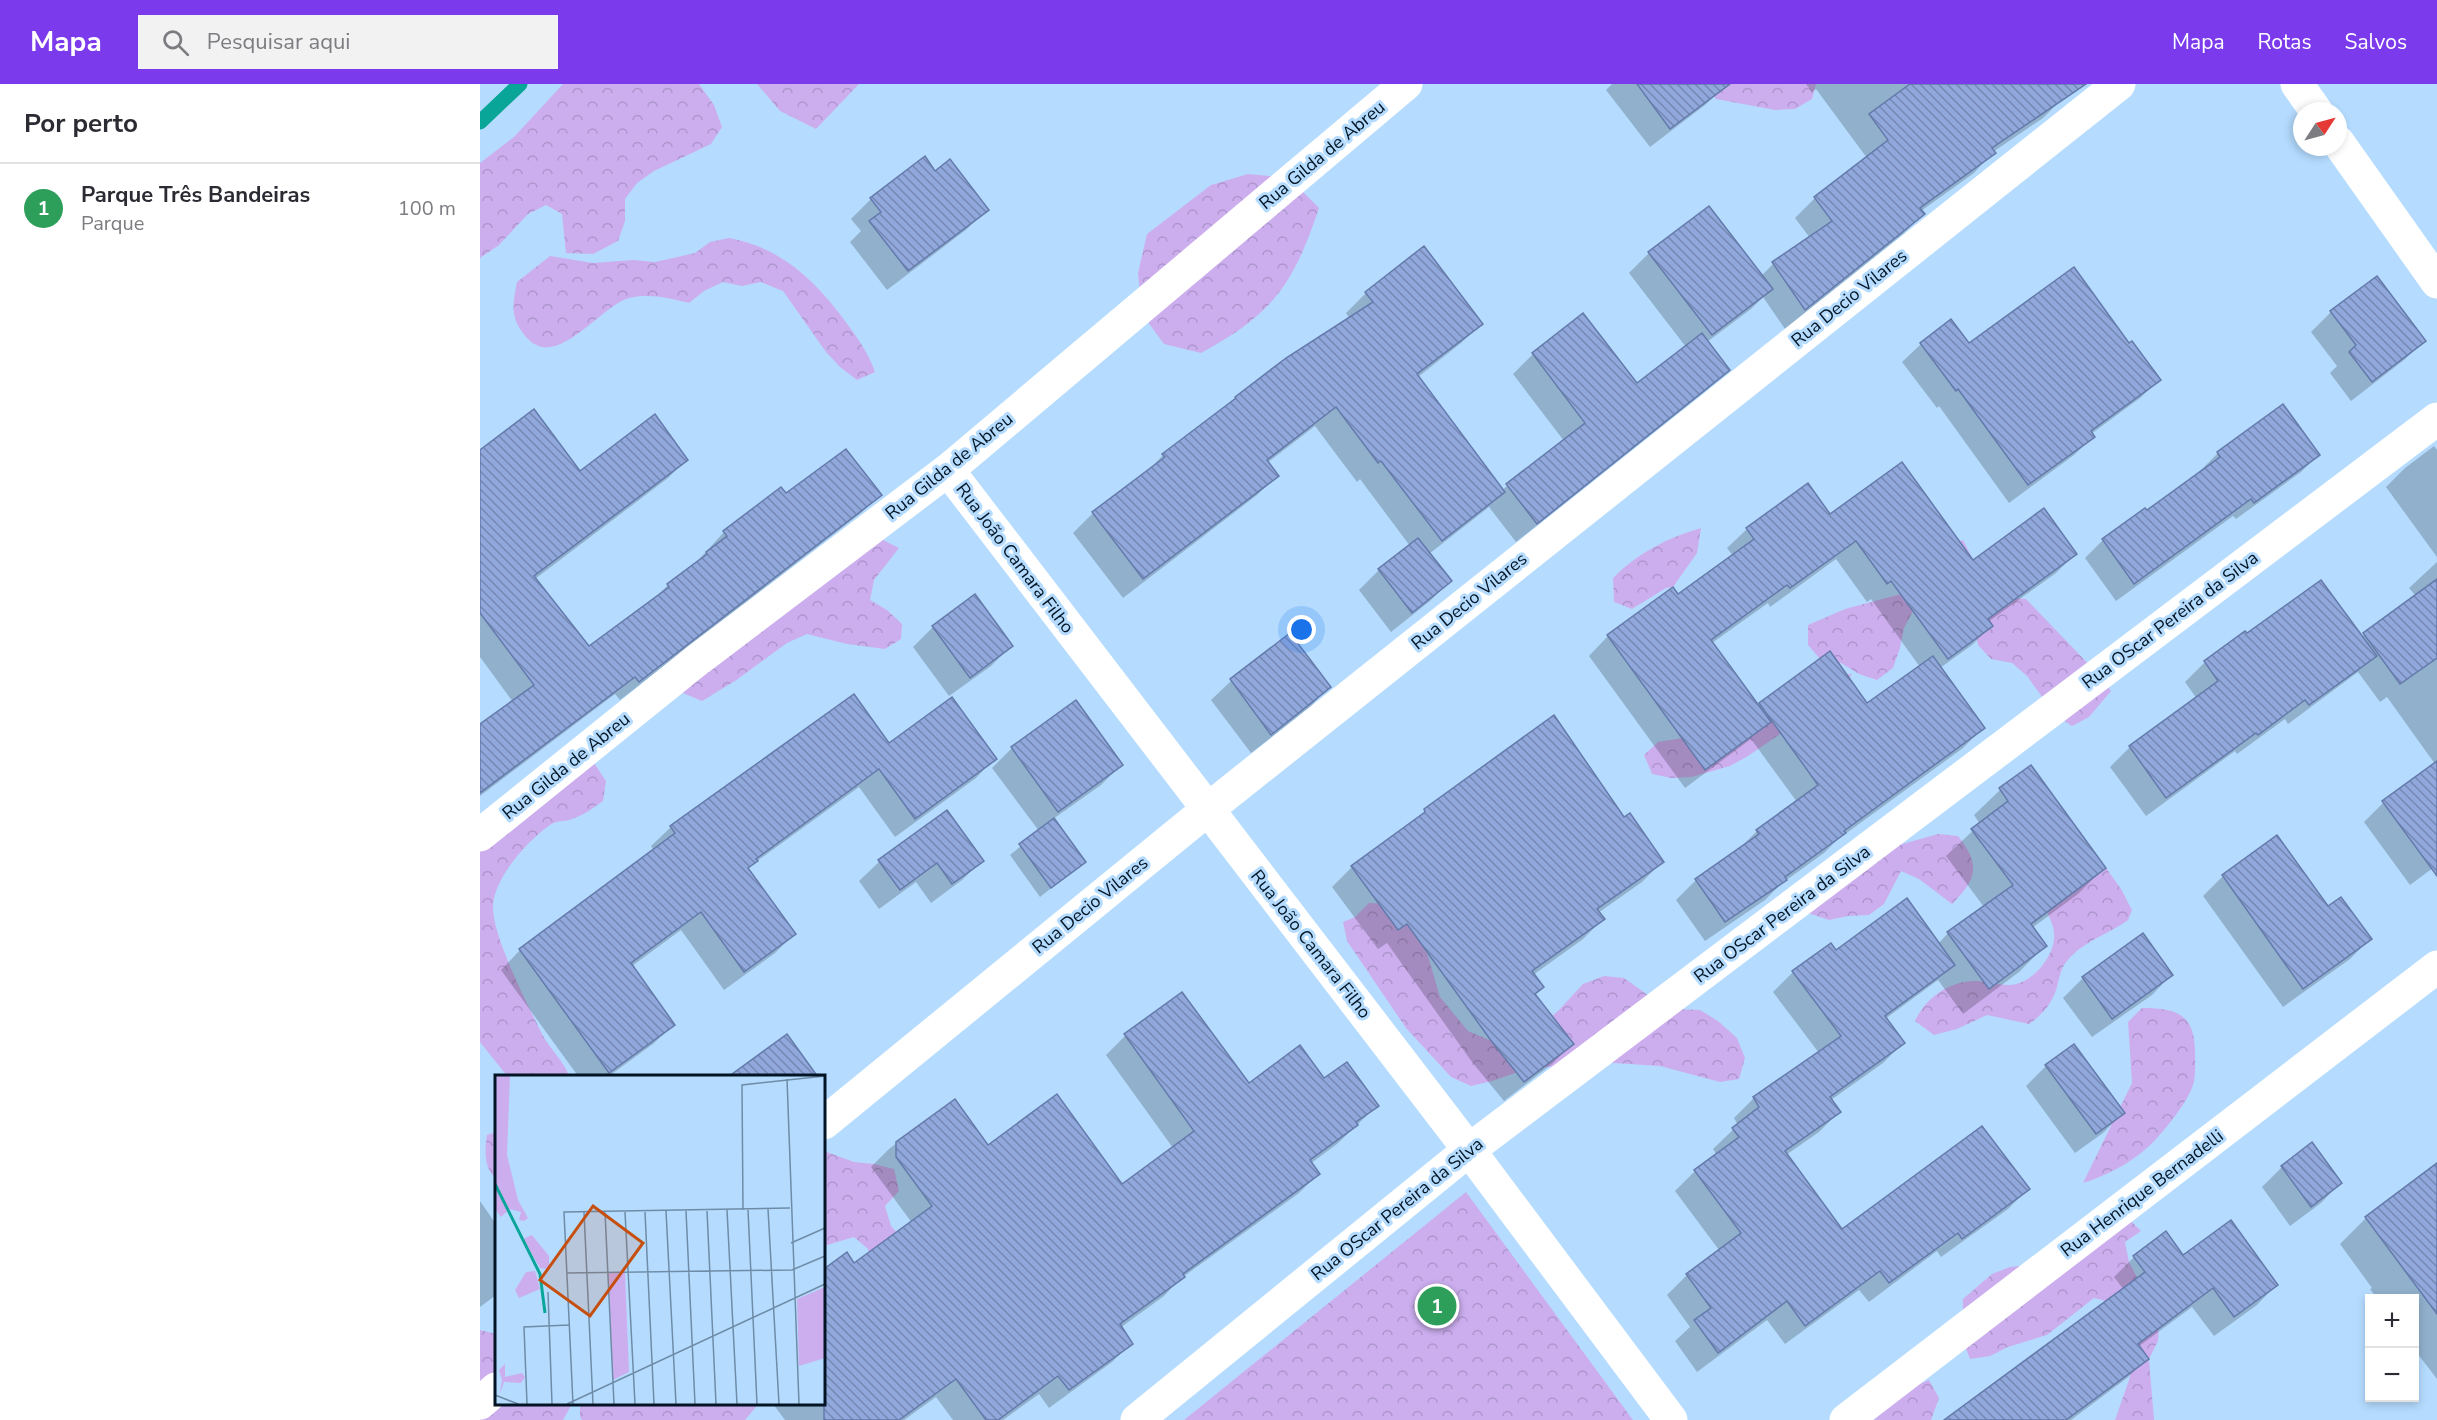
<!DOCTYPE html>
<html lang="pt">
<head>
<meta charset="utf-8">
<style>
  body { margin:0; font-family:"Nunito Sans",sans-serif; background:#f2f2f3; color:#2b2b33 }
  .controls { position:absolute; right:18px; bottom:18px; display:grid; overflow:hidden; border-radius:0px; box-shadow:0 3px 9px #0003 }
  .controls button { width:54px; height:54px; display:grid; place-items:center; padding:0; border:0; border-bottom:2px solid #e1e1e2; background:#fff; color:#2b2b33; font:30px sans-serif }
  .compass { position:absolute; left:1813px; top:18px; width:54px; height:54px; border-radius:50%; background:#fff; box-shadow:0 3px 9px #0003; rotate:54deg }
  .you { position:absolute; left:822px; top:546px; width:21px; height:21px; margin:-15px; border:4px solid #fff; border-radius:50%; background:#1a73e8; box-shadow:0 0 0 9px #1a73e833 }
  .badge { display:grid; place-items:center; width:39px; height:39px; border-radius:50%; background:#7c3aed; color:#fff; font-size:20px; font-weight:700 }
  .pin { position:absolute; translate:-50% -50%; border:3px solid #fff; box-shadow:0 2px 6px #0006 }
  .list { margin:0; padding:0; list-style:none }
  h2 { display:flex; justify-content:space-between; align-items:center; height:78px; margin:0; padding:0 24px; font-size:26px }
  h2 small { font-size:20px; font-weight:400; color:#7c7c81 }
  .list li { display:grid; grid-template-columns:39px 1fr auto; gap:18px; align-items:center; box-sizing:border-box; height:90px; padding:0 24px; border-top:2px solid #e1e1e2 }
  .list b { display:block; font-size:22px; white-space:nowrap }
  .list p { margin:0; font-size:20px; white-space:nowrap; color:#7c7c81 }
  .list em { font-size:20px; font-style:normal; color:#7c7c81 }
  .icon { flex:none; width:33px; height:33px; fill:none; stroke:currentColor; stroke-width:2; stroke-linecap:round; stroke-linejoin:round }
  .map { position:relative; flex:none; width:1957px; height:1336px; overflow:hidden }
  header { display:flex; align-items:center; gap:36px; box-sizing:border-box; height:84px; padding:0 30px; background:#7c3aed; color:#fff }
  header strong { font-size:28px }
  nav { display:flex; gap:33px; margin-inline-start:auto; font-size:21px }
  .search { width:420px; height:54px; background:#f2f2f3; display:flex; align-items:center; gap:15px; box-sizing:border-box; padding:0 21px; border-radius:0px; color:#7c7c81; font-size:22px }
  main { display:flex }
  aside { flex:1; background:#fff }
  .map>svg:first-child { display:block }
  .forest { fill:url(#forest-crowns) }
  .shadow { fill:#0003; fill-rule:evenodd }
  .lines { fill:none; stroke-linecap:round; stroke-linejoin:round }
  .stream { stroke:#09a599; stroke-width:15 }
  .building { fill:url(#building-back-hatch); stroke:#647aab; stroke-width:1.5 }
  .minor { stroke:#fff; stroke-width:33 }
  .labels { text-anchor:middle; dominant-baseline:central; stroke-width:6; stroke-linejoin:round; paint-order:stroke }
  .street-label { font-size:18px; fill:#031524; stroke:#b5dcff }
  .inset-river { fill:none; stroke:#09a599; stroke-width:3 }
  .inset-road { fill:none; stroke:#6e8ca7; stroke-width:1.5 }
  .view { fill:#c64f10; fill-opacity:0.15; stroke:#c64f10; stroke-width:3 }
  .inset-edge { fill:none; stroke:#031524; stroke-width:3 }
</style>
</head>
<body>
<header>
<strong>Mapa</strong>
<div class="search"><svg class="icon" aria-label="search" viewBox="0 0 24 24"><circle cx="10" cy="10" r="6"/><path d="M15 15l6 6"/></svg>Pesquisar aqui</div>
<nav><a>Mapa</a><a>Rotas</a><a>Salvos</a></nav>
</header>
<main>
<aside>
<h2>Por perto<small></small></h2>
<ul class="list">
<li><span class="badge" style="background:#2e9e5b">1</span><div><b>Parque Três Bandeiras</b><p>Parque</p></div><em>100 m</em></li>
</ul>
</aside>
<div class="map">
<svg width="1957" height="1336" viewBox="0 0 1957 1336">
  <defs>
    <pattern id="forest-crowns" width="20" height="18" patternUnits="userSpaceOnUse" patternTransform="scale(1.5)"><rect width="20" height="18" fill="#ccaeef"/><path d="M2 6a3 3 0 1 1 6 0M12 15a3 3 0 1 1 6 0" fill="none" stroke="#ae95cd"/></pattern>
    <pattern id="building-back-hatch" width="6" height="6" patternUnits="userSpaceOnUse" patternTransform="scale(1.5)"><rect width="6" height="6" fill="#91a8dc"/><path d="M-1 5l2 2M0 0l6 6M5-1l2 2" fill="none" stroke="#7488b2"/></pattern>
  </defs>
  <rect width="100%" height="100%" fill="#b5dcff"/>
  <!-- forest -->
  <g class="forest">
    <path d="M83 0H219L234 21 242 43 231 60 174 87 157 99 145 115V137L138 157 113 170 86 169 82 130 66 121 48 130 19 161 0 174V79L34 53Z"/>
    <path d="M277 0H379L336 45 300 27Z"/>
    <path d="M1226 0H1336L1332 15 1315 25 1295 26 1236 15Z"/>
    <path d="M768 90 809 94 839 124C813 201 793 230 721 269L684 260 662 230 658 189 667 150 731 101Z"/>
    <path d="M249 154C300 163 335 196 365 237 377 253 388 268 395 288L377 296 360 283 346 268 303 207 281 198 262 202 243 198 224 207 209 219C190 214 168 209 149 214 120 222 77 287 47 254 30 235 32 222 37 198L70 172 113 179 153 176 175 178 215 169 230 158Z"/>
    <path d="M1221 444 1217 469 1193 503 1186 504 1152 525 1134 518 1133 494C1158 469 1187 454 1221 444Z"/>
    <path d="M401 455 419 464 394 496 390 516 407 526 422 540 421 555 405 565 367 560 327 550 307 559 255 597 222 617 203 609 210 590Z"/>
    <path d="M1483 456 1493 476 1451 514 1433 527 1424 544 1420 564 1413 584 1397 596 1379 590 1361 579 1341 576 1328 561V541L1365 525 1425 509 1466 462Z"/>
    <path d="M1523 513 1546 515 1619 591 1631 607 1609 633 1592 642 1575 631 1547 592 1532 579 1511 575 1498 561 1494 543Z"/>
    <path d="M1372 590 1361 608 1268 672 1250 682 1211 693 1191 694 1172 690 1164 671 1178 658 1239 648 1282 634 1301 625 1351 592Z"/>
    <path d="M114 679 126 697 123 717C113 724 104 731 92 735 85 738 76 736 70 741 48 756 14 794 13 822 12 852 48 921 62 950 69 964 84 977 89 992H27L0 958V755Z"/>
    <path d="M1458 750 1478 752C1501 781 1497 795 1472 820L1439 795 1421 787 1404 820 1389 831 1368 832 1349 836 1328 829 1419 761Z"/>
    <path d="M1603 782 1626 784 1641 805 1652 826 1648 836C1626 852 1601 857 1584 881 1580 888 1579 896 1577 903 1572 920 1563 930 1549 940L1507 931 1477 945 1454 951 1435 937C1446 913 1471 896 1497 897 1508 898 1519 901 1529 901 1552 901 1576 871 1574 850 1574 842 1570 835 1567 828Z"/>
    <path d="M889 819 911 820 938 852 948 872 960 913 988 947 1009 956 1029 959 1062 940 1078 927 1103 900 1124 892 1144 894 1176 917 1197 925 1220 926 1238 937 1257 954 1265 974 1259 995 1240 998 1180 982 1134 979 1050 984 1012 997 991 1002 971 993 926 944 867 857 863 838 875 833Z"/>
    <path d="M1662 924C1697 924 1715 930 1715 969 1715 979 1716 992 1713 1001 1708 1017 1688 1042 1677 1054 1657 1076 1631 1090 1603 1099L1652 999 1648 938Z"/>
    <path d="M16 1048V1094C3 1085 5 1064 7 1051Z"/>
    <path d="M344 1067 374 1078 394 1080 414 1085 419 1107 405 1122 411 1142 426 1159 395 1184 388 1165 374 1153 344 1162Z"/>
    <path d="M986 1108 1153 1336H704Z"/>
    <path d="M1646 1132 1661 1147 1645 1158 1649 1178 1679 1236 1678 1257 1669 1275 1674 1336H1635L1649 1296 1653 1277 1626 1217 1614 1214 1567 1251 1528 1263 1510 1272 1490 1275 1483 1257V1215L1512 1190 1530 1183 1550 1181Z"/>
    <path d="M0 1246 16 1250V1320H92L83 1336H0Z"/>
    <path d="M1449 1296 1459 1314 1451 1336H1394C1411 1317 1425 1305 1449 1296Z"/>
    <path d="M100 1320H275L276 1323 265 1336H102L100 1333Z"/>
  </g>
  <!-- shadow -->
  <g class="shadow">
    <path d="M1132 0H1244L1245 2 1225 21 1170 63 1126 6Z"/>
    <path d="M1326 0H1573L1583 14 1563 34 1513 68 1494 89 1441 127 1443 130 1423 150 1305 245 1283 213 1271 225 1227 258 1248 285 1228 305 1036 458 1009 423 949 470 970 497 950 517 911 548 879 506 899 486 930 462 880 395 877 398 835 342 787 379 797 391 777 411 643 514 593 449 613 429 664 391 683 371 756 314 870 235 866 229 886 209 944 164 1001 240 981 259 938 293 1022 406 1084 357 1033 290 1053 270 1156 301 1206 263 1149 189 1169 169 1281 192 1293 180 1330 154 1315 134 1335 114 1387 74 1336 5 1332 8Z"/>
    <path d="M455 89 507 125 487 145 407 206 370 158 381 147 371 135 391 115Z"/>
    <path d="M1851 228 1944 257 1924 276 1871 317 1850 289 1857 282 1831 248Z"/>
    <path d="M1441 260 1649 261 1679 296 1660 314 1611 350 1613 353 1594 371 1529 419 1459 322 1457 324 1422 278Z"/>
    <path d="M1954 362 1957 366V473L1906 403 1925 384Z"/>
    <path d="M0 368 99 389 206 376 188 394 55 495 109 564 172 517 188 501 212 483 244 448 306 411H400L381 429 140 616 135 610 0 712V642L33 618 0 573Z"/>
    <path d="M1738 369 1838 371 1821 388 1756 435 1753 432 1636 517 1605 474 1623 456 1721 388 1720 387Z"/>
    <path d="M1350 432 1493 478 1595 470 1576 489 1508 538 1511 542 1492 561 1460 584 1503 644 1483 664 1357 756 1344 769 1301 800 1285 816 1225 857 1196 816 1216 796 1256 768 1277 747 1317 718 1271 655 1205 704 1109 572 1128 552 1197 512 1253 472 1247 464 1267 445ZM1356 475 1387 518 1391 515 1440 583 1387 621 1280 620 1278 622 1232 559 1288 519 1290 523Z"/>
    <path d="M1957 478V781L1930 801 1884 738 1903 719 1955 680 1907 613 1900 618 1878 588 1808 640 1805 635 1757 670 1755 667 1666 732 1630 683 1650 663 1717 615 1705 598 1725 578 1765 549 1767 552 1881 553 1936 512 1929 504Z"/>
    <path d="M453 543 531 562 511 582 469 612 433 563Z"/>
    <path d="M810 551 849 603 830 623 771 669 731 616 751 597Z"/>
    <path d="M373 612 409 661 515 674 496 694 415 753 379 703 269 783 267 785 314 850 295 869 244 906 201 846 152 882 193 941 173 960 129 992H98L21 886 40 866 174 767 171 762 191 743Z"/>
    <path d="M532 664 641 681 621 701 573 735 604 778 560 813 530 771 559 747 512 684Z"/>
    <path d="M1550 683 1624 784 1598 810 1552 844 1565 862 1539 888 1483 930 1458 896 1405 935 1423 959 1403 979 1351 1016 1359 1028 1339 1048 1306 1071 1362 1147 1548 1105 1528 1125 1461 1173 1457 1167 1389 1218 1379 1206 1305 1260 1287 1236 1217 1288 1195 1257 1210 1243 1187 1211 1207 1191 1239 1166 1195 1107 1215 1087 1237 1071 1233 1065 1258 1041 1254 1034 1274 1014 1339 969 1293 908 1313 888 1351 861 1356 868 1458 860 1468 849 1504 823 1466 772 1500 740 1494 731 1520 706Z"/>
    <path d="M945 727 1144 735 1182 778 1162 798 1118 829 1123 835 1103 855 1053 891 1054 911 1092 960 1072 980 1024 1017 992 978 907 859 898 865 852 803 872 783 932 739Z"/>
    <path d="M467 728 502 777 482 796 451 819 436 798 399 825 379 797 399 778Z"/>
    <path d="M1796 753 1848 824 1890 855 1870 875 1803 923 1723 812 1743 792Z"/>
    <path d="M1691 891 1672 911 1612 953 1583 914 1603 894Z"/>
    <path d="M702 910 768 1001 844 996 897 1022 857 1060 830 1080 838 1090 819 1109 700 1195 684 1212 640 1244 651 1259 632 1278 569 1324 559 1310 523 1336H473L456 1313 424 1336H305L293 1320H344V1187L366 1171 374 1181 432 1139 391 1083 410 1064 475 1017 508 1063 641 1102 693 1064 626 971 645 952Z"/>
    <path d="M1594 962 1643 1029 1623 1049 1595 1069 1546 1002 1566 982Z"/>
    <path d="M1802 1083 1860 1099 1841 1119 1810 1142 1782 1103Z"/>
    <path d="M1957 1085V1295L1934 1265V1214H1897L1890 1205 1892 1204 1860 1160 1886 1134Z"/>
    <path d="M0 1117 16 1140V1211L0 1223Z"/>
    <path d="M1654 1173H1703L1796 1201 1777 1221 1734 1252 1712 1223 1658 1263 1667 1275 1647 1294 1591 1336H1472L1491 1317 1552 1271 1554 1274 1644 1206 1634 1193Z"/>
  </g>
  <g class="lines">
    <!-- stream -->
    <path class="stream" d="M0 38 40 0"/>
  </g>
  <!-- building -->
  <g class="building">
    <path d="M1157 0H1250L1190 45Z"/>
    <path d="M1430 0H1606L1512 64 1516 69 1440 124 1445 130 1325 226 1292 178 1352 137 1334 113 1408 56 1389 30Z"/>
    <path d="M445 72 455 87 470 75 509 126 428 187 389 137 401 128 390 114Z"/>
    <path d="M1229 122 1293 205 1232 251 1168 168Z"/>
    <path d="M944 162 1003 240 937 290 1025 408 962 457 901 377 898 379 856 323 787 376 799 392 663 495 612 428 685 373 682 370 756 314 755 313 806 274 893 218 885 208Z"/>
    <path d="M1594 183 1649 259 1652 257 1681 296 1611 347 1615 353 1548 401 1478 305 1476 307 1440 259 1471 235 1489 259Z"/>
    <path d="M1897 192 1946 257 1892 298 1869 268 1876 261 1850 227Z"/>
    <path d="M1103 229 1157 299 1222 249 1250 286 1057 440 1026 400 1105 339 1052 269Z"/>
    <path d="M1803 320 1840 371 1774 419 1771 415 1654 500 1622 455 1665 424 1667 426 1740 373 1737 368Z"/>
    <path d="M54 325 100 387 175 330 208 376 54 492 109 562 189 503 187 500 227 470 226 468 247 452 243 447 301 403 306 409 366 365 402 411 159 598 155 593 0 709V640L54 601 0 529V366Z"/>
    <path d="M1422 378 1493 476 1564 424 1597 470 1508 535 1513 542 1468 575 1411 497 1407 500 1376 457 1310 504 1307 501 1231 556 1291 638 1225 686 1127 551 1193 503 1198 510 1274 455 1266 444 1328 399 1350 430Z"/>
    <path d="M938 454 972 497 932 529 898 485Z"/>
    <path d="M1957 495V574L1920 600 1883 549Z"/>
    <path d="M1841 496 1897 572 1829 621 1825 616 1778 651 1776 649 1686 714 1649 662 1738 597 1724 577 1765 547 1767 549Z"/>
    <path d="M495 510 533 562 490 594 452 542Z"/>
    <path d="M810 549 851 603 791 651 750 595Z"/>
    <path d="M1350 567 1387 619 1453 572 1505 644 1364 747 1366 749 1305 793 1307 796 1245 838 1215 795 1279 750 1276 746 1338 701 1279 619Z"/>
    <path d="M374 610 409 659 472 613 517 675 435 735 399 685 276 775 278 777 268 784 316 850 264 888 221 828 151 879 195 941 129 989 39 865 195 749 190 742Z"/>
    <path d="M596 616 643 681 578 728 531 663Z"/>
    <path d="M1074 631 1144 733 1150 729 1184 778 1117 825 1125 835 1052 887 1064 903 1055 910 1094 960 1044 998 1012 958 927 840 918 846 871 782 945 728 944 725Z"/>
    <path d="M1957 677V792L1902 717Z"/>
    <path d="M1551 681 1626 784 1551 840 1567 862 1509 905 1467 848 1533 801 1491 745 1528 717 1519 704Z"/>
    <path d="M467 726 504 777 472 800 457 779 420 806 398 776Z"/>
    <path d="M574 734 606 778 571 804 539 760Z"/>
    <path d="M1797 751 1848 822 1861 813 1892 855 1823 905 1742 791Z"/>
    <path d="M1427 814 1475 881 1405 932 1425 959 1350 1013 1361 1028 1305 1067 1362 1145 1502 1042 1550 1105 1482 1155 1478 1149 1409 1199 1400 1187 1325 1242 1307 1217 1238 1269 1214 1236 1231 1224 1206 1190 1261 1149 1214 1086 1259 1053 1252 1044 1279 1023 1273 1013 1361 952 1312 887 1351 859 1356 866Z"/>
    <path d="M1663 849 1693 891 1632 935 1602 893Z"/>
    <path d="M702 908 769 999 820 961 844 994 867 978 899 1022 876 1038 878 1041 830 1076 840 1090 703 1190 705 1193 640 1240 653 1260 589 1306 578 1292 518 1336H506L476 1295 419 1336H344V1185L367 1168 374 1179 452 1122 416 1073V1058L475 1015 508 1061 577 1010 642 1100 714 1047 644 950Z"/>
    <path d="M307 950 338 993H248Z"/>
    <path d="M1594 960 1645 1029 1616 1050 1565 981Z"/>
    <path d="M1832 1058 1862 1099 1831 1123 1801 1082Z"/>
    <path d="M1957 1079V1230L1885 1133Z"/>
    <path d="M1751 1136 1798 1201 1754 1233 1733 1204 1658 1260 1669 1275 1586 1336H1464L1665 1188 1653 1172 1686 1147 1703 1171Z"/>
  </g>
  <g class="lines">
    <!-- minor -->
    <g class="minor">
      <path d="M1817 0 1836 27"/>
      <path d="M1858 58 1957 198"/>
      <path d="M468 386 989 1066 1191 1336"/>
      <path d="M0 751 216 577 468 386 926 0"/>
      <path d="M344 1039 727 726 1639 0"/>
      <path d="M0 1319 16 1305"/>
      <path d="M657 1336 989 1066 1957 335"/>
      <path d="M1366 1336 1957 883"/>
    </g>
  </g>
  <g class="labels">
    <!-- street labels -->
    <g class="street-label">
      <text transform="translate(842 71) rotate(-40)">Rua Gilda de Abreu</text>
      <text transform="translate(1369 214) rotate(-39)">Rua Decio Vilares</text>
      <text transform="translate(469 382) rotate(-39)">Rua Gilda de Abreu</text>
      <text transform="translate(535 474) rotate(53)">Rua João Camara Filho</text>
      <text transform="translate(989 517) rotate(-39)">Rua Decio Vilares</text>
      <text transform="translate(1690 536) rotate(-37)">Rua OScar Pereira da Silva</text>
      <text transform="translate(86 682) rotate(-39)">Rua Gilda de Abreu</text>
      <text transform="translate(610 821) rotate(-39)">Rua Decio Vilares</text>
      <text transform="translate(1302 830) rotate(-37)">Rua OScar Pereira da Silva</text>
      <text transform="translate(831 860) rotate(52)">Rua João Camara Filho</text>
      <text transform="translate(1662 1109) rotate(-37)">Rua Henrique Bernadelli</text>
      <text transform="translate(917 1125) rotate(-39)">Rua OScar Pereira da Silva</text>
    </g>
  </g>
  <!-- overview -->
  <g transform="translate(15 991)">
    <rect width="330" height="330" fill="#b5dcff"/>
    <path d="M0 1H15L12 80 23 125 33 143 29 146 24 145 26 137 15 134 6 142 0 134ZM37 160 54 181V194L45 193 28 164ZM40 196 45 214 24 223 20 215 31 197ZM113 198H130L134 297 118 305ZM330 212V283L304 291 302 224ZM10 289V302L27 298 30 302 26 308 9 307 5 319 7 305 4 295Z" fill="#ccaeef"/>
    <path class="inset-river" d="M0 109 45 199 50 238"/>
    <path class="inset-road" d="M292 4 304 329M273 134 284 329M232 135 242 329M248 135 247 10 330 1M253 135 262 329M171 136 181 329M191 136 200 329M212 136 221 329M89 137 98 329M110 137 119 329M130 137 140 329M150 137 159 329M296 168 330 153M72 198 297 195 330 181M53 217 57 329M0 320 23 329M32 329 29 252 74 250M72 329 330 209M78 329 69 137 295 133"/>
    <path class="view" d="M98 131 148 168 95 241 45 205Z"/>
    <rect width="330" height="330" class="inset-edge"/>
  </g>
</svg>
<div class="controls">
<button>+</button>
<button>−</button>
</div>
<svg class="compass" viewBox="-18 -18 36 36"><path d="M0-13l5 13h-10z" fill="#e53935"/><path d="M0 13l5-13h-10z" fill="#7c7c81"/></svg>
<div class="you"></div>
<div class="pin badge" style="left:957px;top:1222px;background:#2e9e5b">1</div>
</div>
</main>
</body>
</html>
